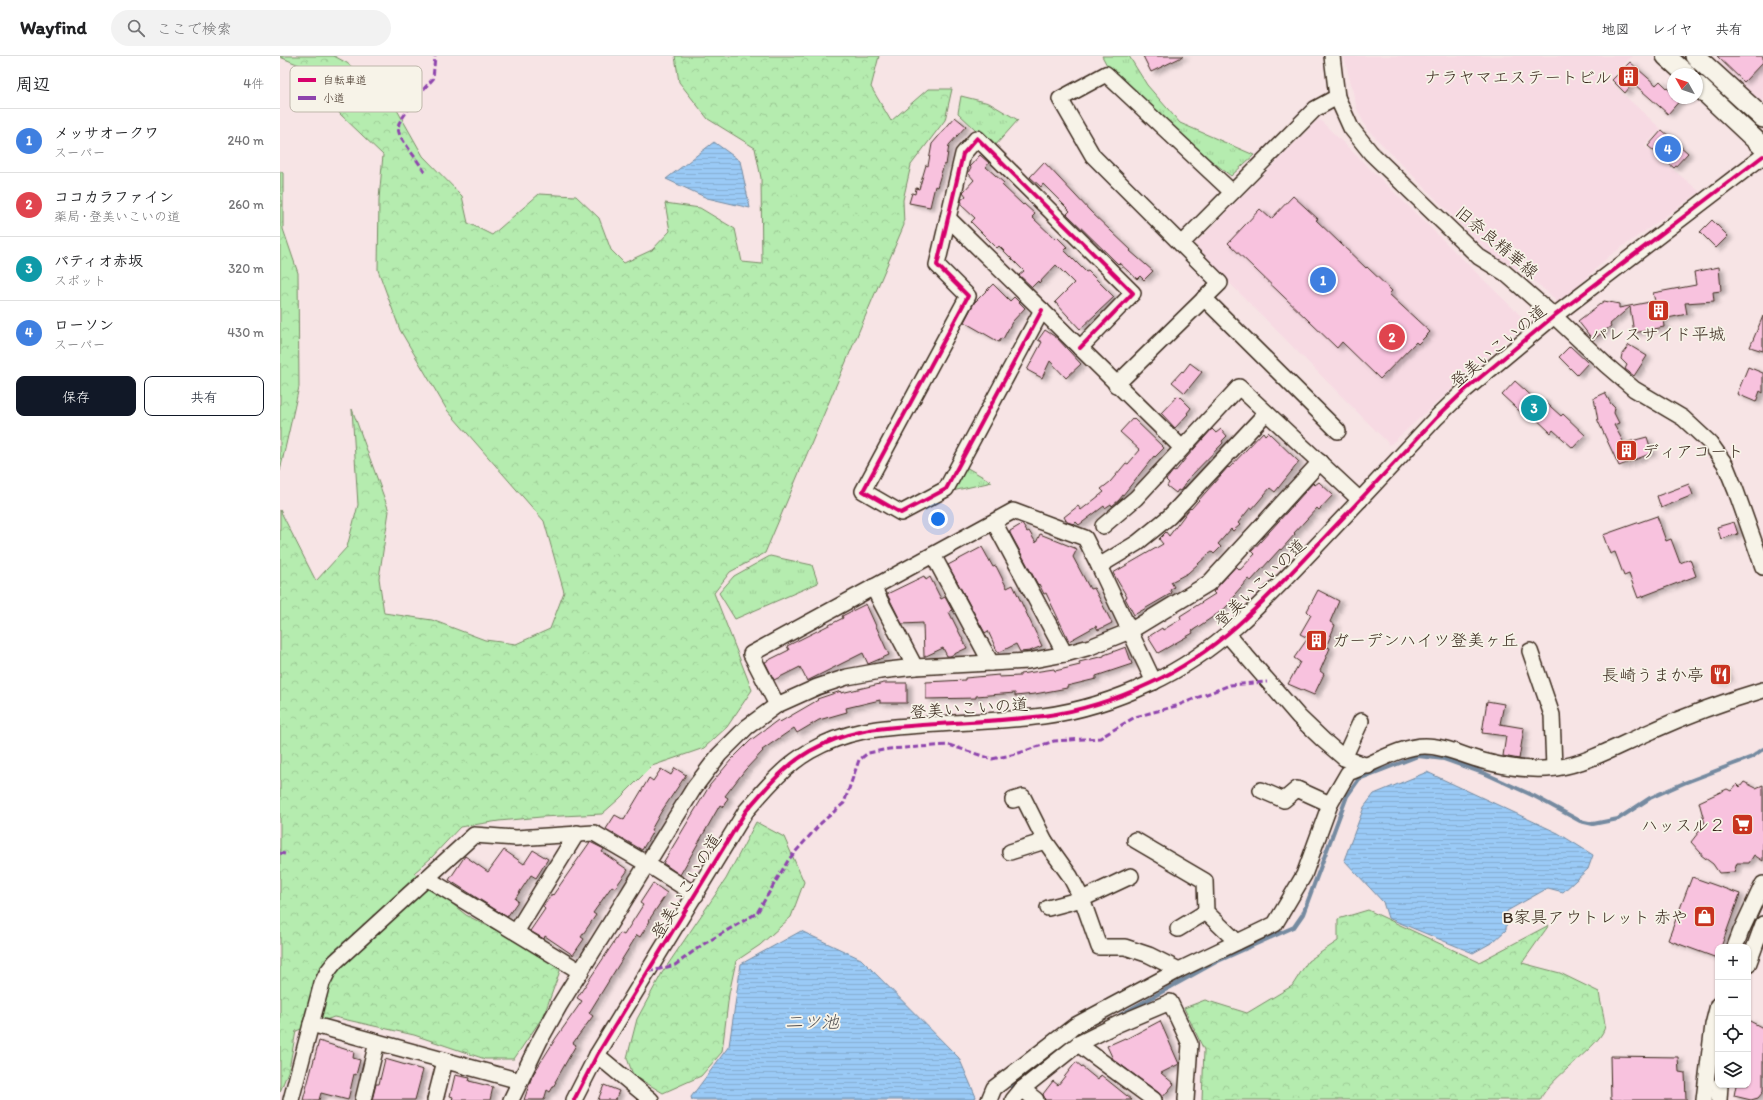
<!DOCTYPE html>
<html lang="ja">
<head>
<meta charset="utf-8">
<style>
  body { margin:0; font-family:Itim,"Klee One",sans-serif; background:#f2f2f2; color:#202124 }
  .controls { position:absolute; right:12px; bottom:12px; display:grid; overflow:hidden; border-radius:8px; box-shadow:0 1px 3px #0004 }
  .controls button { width:36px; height:36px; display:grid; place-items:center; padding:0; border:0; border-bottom:1px solid #e0e0e0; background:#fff; color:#202124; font:20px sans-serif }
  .compass { position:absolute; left:1387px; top:12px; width:36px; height:36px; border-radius:50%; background:#fff; box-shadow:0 1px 3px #0004; rotate:310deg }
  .you { position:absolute; left:658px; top:463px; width:14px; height:14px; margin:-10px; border:3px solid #fff; border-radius:50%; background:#1a73e8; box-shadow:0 0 0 6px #1a73e833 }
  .badge { display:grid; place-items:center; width:26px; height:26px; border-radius:50%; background:#111827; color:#fff; font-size:13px; font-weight:700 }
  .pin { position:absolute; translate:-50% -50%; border:2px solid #fff; box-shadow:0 1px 4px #0006 }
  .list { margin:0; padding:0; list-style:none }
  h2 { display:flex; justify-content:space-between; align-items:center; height:52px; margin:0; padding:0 16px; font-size:17px }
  h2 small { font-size:13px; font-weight:400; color:#757577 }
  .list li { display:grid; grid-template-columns:26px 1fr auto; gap:12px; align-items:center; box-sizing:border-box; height:64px; padding:0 16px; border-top:1px solid #e0e0e0 }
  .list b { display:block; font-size:15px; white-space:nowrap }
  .list p { margin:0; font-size:13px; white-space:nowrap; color:#757577 }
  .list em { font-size:13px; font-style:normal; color:#757577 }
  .actions { display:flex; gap:8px; padding:12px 16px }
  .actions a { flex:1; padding:9px 0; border:1px solid #111827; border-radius:8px; text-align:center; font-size:14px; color:#111827 }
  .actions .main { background:#111827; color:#fff }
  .icon { flex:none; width:22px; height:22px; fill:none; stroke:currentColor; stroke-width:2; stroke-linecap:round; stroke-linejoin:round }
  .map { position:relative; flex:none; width:1483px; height:1044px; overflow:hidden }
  header { display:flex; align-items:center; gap:24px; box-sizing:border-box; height:56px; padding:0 20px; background:#fff; border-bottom:1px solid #e0e0e0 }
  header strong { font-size:19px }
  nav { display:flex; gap:22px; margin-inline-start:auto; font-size:14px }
  .search { width:280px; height:36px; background:#f2f2f2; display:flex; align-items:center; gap:10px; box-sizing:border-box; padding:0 14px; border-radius:22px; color:#757577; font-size:15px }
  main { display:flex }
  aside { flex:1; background:#fff }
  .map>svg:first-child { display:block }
  .built { fill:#f7dae3 }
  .forest { fill:url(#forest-crowns); stroke:#788b66 }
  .park { fill:url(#park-tufts); stroke:#788b66 }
  .water { fill:url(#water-rules); stroke:#748aa0 }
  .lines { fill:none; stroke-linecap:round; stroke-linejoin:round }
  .stream { stroke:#748aa0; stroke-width:4 }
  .building { fill:#f8c2de; stroke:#3b2a1e; filter:url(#shadow) }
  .minor-casing { stroke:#3b2a1e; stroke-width:18 }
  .major-casing { stroke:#3b2a1e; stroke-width:22 }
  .minor { stroke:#f7f3e8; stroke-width:15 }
  .major { stroke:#f7f3e8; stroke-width:19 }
  .quiet { stroke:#8e44ad; stroke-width:3; stroke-dasharray:6 3; stroke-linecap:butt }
  .cycleway-casing { stroke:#f7f3e8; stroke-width:6 }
  .cycleway { stroke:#d6006c; stroke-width:4 }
  .labels { text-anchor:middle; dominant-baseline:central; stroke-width:3.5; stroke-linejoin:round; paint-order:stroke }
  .poi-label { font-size:17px; fill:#3b2a1e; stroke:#f7f3e8; text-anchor:end }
  .street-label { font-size:17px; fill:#3b2a1e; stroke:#f7f3e8 }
  .water-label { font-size:18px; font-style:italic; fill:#535254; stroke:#f7f3e8 }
  .key { fill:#f7f3e8; stroke:#bfb7ab; stroke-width:1 }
  .key-label { font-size:11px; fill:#3b2a1e }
</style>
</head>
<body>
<header>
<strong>Wayfind</strong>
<div class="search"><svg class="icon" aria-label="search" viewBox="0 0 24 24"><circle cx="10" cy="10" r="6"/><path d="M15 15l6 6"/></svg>ここで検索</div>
<nav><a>地図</a><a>レイヤ</a><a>共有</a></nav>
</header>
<main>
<aside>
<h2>周辺<small>4件</small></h2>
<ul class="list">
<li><span class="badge" style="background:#3f7fe0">1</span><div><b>メッサオークワ</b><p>スーパー</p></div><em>240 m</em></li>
<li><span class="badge" style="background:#e0444e">2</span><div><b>ココカラファイン</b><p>薬局 · 登美いこいの道</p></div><em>260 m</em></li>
<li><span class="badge" style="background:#0f9aa8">3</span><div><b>パティオ赤坂</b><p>スポット</p></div><em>320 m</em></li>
<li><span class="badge" style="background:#3f7fe0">4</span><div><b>ローソン</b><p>スーパー</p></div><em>430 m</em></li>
</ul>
<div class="actions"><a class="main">保存</a><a>共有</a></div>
</aside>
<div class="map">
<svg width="1483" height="1044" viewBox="0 0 1483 1044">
  <defs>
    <pattern id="forest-crowns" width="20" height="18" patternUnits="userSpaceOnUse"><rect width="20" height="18" fill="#b5ecaf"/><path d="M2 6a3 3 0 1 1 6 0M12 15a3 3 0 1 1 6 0" fill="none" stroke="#9dcb96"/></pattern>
    <pattern id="park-tufts" width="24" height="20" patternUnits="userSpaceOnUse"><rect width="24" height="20" fill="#b5ecaf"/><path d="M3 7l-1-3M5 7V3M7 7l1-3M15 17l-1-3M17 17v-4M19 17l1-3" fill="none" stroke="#9dcb96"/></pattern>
    <pattern id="water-rules" width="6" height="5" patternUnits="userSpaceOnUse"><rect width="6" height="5" fill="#9acaf6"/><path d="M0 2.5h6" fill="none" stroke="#86aed2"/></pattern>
    <filter id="shadow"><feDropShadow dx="4.5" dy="2.5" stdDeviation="2" flood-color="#0004"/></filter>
  </defs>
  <rect width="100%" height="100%" fill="#f7e4e5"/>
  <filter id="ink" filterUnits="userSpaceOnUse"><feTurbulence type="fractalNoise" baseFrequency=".025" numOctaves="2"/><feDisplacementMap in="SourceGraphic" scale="8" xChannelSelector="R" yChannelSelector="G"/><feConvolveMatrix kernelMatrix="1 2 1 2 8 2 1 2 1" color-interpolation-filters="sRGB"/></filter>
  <g filter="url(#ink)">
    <!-- built -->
    <g class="built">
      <path d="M1064 0H1352L1329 25 1381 73 1365 90 1420 136 1328 201 1279 249 1271 239 1245 218 1207 195 1087 73 1077 53Z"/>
      <path d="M1440 0H1483V48L1437 4Z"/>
      <path d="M1039 63 1246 265 1110 389 913 190Z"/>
    </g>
    <!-- forest -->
    <g class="forest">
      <path d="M0 0H54L67 7 112 45 143 100 182 140 188 167 212 179 259 138 296 140 319 162 331 194 344 207 372 194 390 175 385 147 420 152 455 173 462 206 482 208 481 122 475 92 428 63 399 26 395 0H599L591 31 611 65 648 33H672L665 64 631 109 623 144 624 169 485 497 450 516 434 537 472 634 447 671 424 692 372 710 339 743 322 758 261 761 219 765 180 771 151 802 134 817 186 859 245 889 281 912 264 959 234 1003H205L134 979 54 961 16 975 9 1013 0 1036V454L36 525 67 491 78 449 72 353 109 455 99 522 104 557 152 564 205 584 236 588 270 573 284 536 264 465 167 354 120 274 98 214 99 143 103 99 60 58 36 16 0 1Z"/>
      <path d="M0 115 3 117V173L18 217 19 331 0 415Z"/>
      <path d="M476 766 504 781 524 826 511 861 480 889 456 905 449 938 442 996 421 1020 383 1037 353 1019 347 1002 357 963 382 917 446 823Z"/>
      <path d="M1088 854 1199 906 1269 869 1242 907 1280 917 1319 936C1320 946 1324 958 1325 969 1325 988 1269 1021 1260 1044H922L924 994 904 952 925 944 967 957 1012 930 1028 905 1058 885V863Z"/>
    </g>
    <!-- park -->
    <g class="park">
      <path d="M822 0H849L867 29 900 67 974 99 951 120 892 74 829 13Z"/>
      <path d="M681 40 709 47 738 64 714 91 678 57Z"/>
      <path d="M684 410 712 426 668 436Z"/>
      <path d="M490 500 532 509 538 527 455 563 439 537 454 520Z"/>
    </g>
    <!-- water -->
    <g class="water">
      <path d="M434 86 460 105 470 152 427 142 386 123Z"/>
      <path d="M1147 716 1278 777 1313 799 1308 813 1283 836 1268 832 1227 855 1226 874 1213 886 1193 897 1108 862 1103 846 1064 804 1084 751 1094 738Z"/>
      <path d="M521 875 581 903 679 1002 696 1041 694 1044H412L411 1041 449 990 461 908Z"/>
    </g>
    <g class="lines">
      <!-- stream -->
      <g class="stream">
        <path d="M840 959 936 906 1014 871 1023 858 1067 740 1079 723 1138 700 1164 703 1206 718 1254 740 1300 765 1313 768 1338 763 1370 742 1404 727 1472 701 1483 693"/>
        <path d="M759 1007 788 987"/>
        <path d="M731 1030 752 1012"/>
      </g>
    </g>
    <!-- building -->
    <g class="building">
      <path d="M863 0H904L871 16Z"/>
      <path d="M1437 0H1483V6L1464 26Z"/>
      <path d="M1350 6 1376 29 1380 25 1393 38V42H1402L1388 58 1353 27 1345 37 1332 24Z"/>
      <path d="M675 61 686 70 669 89 666 109 664 108 657 131 655 130 650 151 629 147 632 137 635 138 636 132 639 133 646 109 648 110 652 88Z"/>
      <path d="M1382 74 1408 97 1394 112 1368 90Z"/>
      <path d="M700 99 709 107 706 111 724 127 722 129 743 149 744 148 755 158 752 161 775 183 777 181 787 191 784 194 806 216 808 215 834 241 800 273 775 246 794 227 776 209 759 227 758 225 752 231 739 219 744 215 719 190 717 192 691 166 695 162 681 149 682 147 681 144 686 140 683 136 694 124 688 117 691 111 690 110Z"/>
      <path d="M764 106 811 156 851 194 850 195 873 215 864 224 860 220 857 223 839 207 838 208 787 158 790 155 763 128 761 131 750 121Z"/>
      <path d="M1013 140 1038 163 1036 164 1086 212 1087 211 1112 235 1109 238 1150 276 1138 288 1136 286 1100 323 1062 286 1057 292 948 187 980 153 991 163Z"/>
      <path d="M1432 164 1448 180 1436 192 1420 176Z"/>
      <path d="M1439 211 1441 235 1433 236 1434 245 1405 247 1407 258 1383 263 1384 271 1354 277 1350 251 1330 268 1331 270 1313 284 1298 265 1324 245 1339 248V252L1375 245 1373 237 1416 229 1414 216Z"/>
      <path d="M713 228 730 245 734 241 745 252 732 266 723 283 721 282 719 286 684 266 694 247Z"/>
      <path d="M1483 260V295L1470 291Z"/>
      <path d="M765 274 777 282 801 308 786 322 770 305 762 322 747 314 762 286 758 284Z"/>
      <path d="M1349 289 1367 300 1354 320 1345 313 1347 309 1341 303 1342 298Z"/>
      <path d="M1290 290 1308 307 1297 319 1279 301Z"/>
      <path d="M910 307 922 316 905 337 892 326 902 315 903 316Z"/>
      <path d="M1468 311 1483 317V337L1480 335 1476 346 1457 338Z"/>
      <path d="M1235 325 1258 346 1261 342 1281 360 1283 358 1305 379 1293 392 1273 374 1271 377 1251 358 1247 362 1222 339Z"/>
      <path d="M1325 337 1331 348 1335 352 1334 357 1339 367 1334 369 1344 387 1367 381 1372 397 1339 410 1318 365 1314 342Z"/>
      <path d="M898 339 911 352 907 357 908 358 895 372 881 357Z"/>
      <path d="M853 362 884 392 875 401 874 400 839 444 832 450 831 448 825 452 824 450 799 469 796 466 794 468 787 466 784 461 798 450 801 454 824 436 821 433 830 426 846 407 848 408 860 394 840 376Z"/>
      <path d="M932 373 936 377 941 373 947 380 942 385 943 387 905 426 906 427 900 435 898 434 896 437 887 430 889 427 886 424 893 415 895 416 906 402Z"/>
      <path d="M983 376 985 379 988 376 1019 406 995 436 990 432 972 453 970 452 958 467 960 469 953 475 951 473 938 488 941 491 934 498 932 496 929 498 908 517 891 526 894 531 890 534 892 537 854 559 845 542 847 541 833 517 883 488 879 483 886 476 889 480 910 452 911 453 948 411 949 412Z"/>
      <path d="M1039 426 1053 439 1039 454 1037 452 1014 477 1015 478 1001 494 1000 493 971 525 968 523 955 538 956 539 951 544 952 545 943 554 912 575 913 577 878 597 868 581 882 572 883 574 901 563 900 560 935 538 933 536 956 510 960 514 975 498 972 495 1033 427 1035 429Z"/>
      <path d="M1409 428 1413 439 1381 452 1377 440Z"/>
      <path d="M1377 460 1386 485 1391 483 1400 507 1410 503 1416 520 1358 542 1349 518 1344 520 1335 496 1330 498 1323 479Z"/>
      <path d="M1454 466 1458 478 1441 483 1437 471Z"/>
      <path d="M742 468 747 476 749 475 756 487 760 478 797 493 793 501 810 533 814 532 832 567 818 574 816 570 789 585 766 537 764 538 759 528 758 529 730 477V475Z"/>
      <path d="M702 491 713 511 716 510 727 532 733 529 762 590 750 595 740 596 736 588 718 597 708 575 705 577 668 509Z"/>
      <path d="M644 520 646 524 650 521 661 543 665 541 672 554 669 556 687 592 670 600H667L663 592 644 601 643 567 622 568 607 538Z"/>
      <path d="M1038 534 1059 545 1050 566 1055 569 1046 591 1050 592 1040 615 1044 618 1034 639 1008 628 1020 606 1014 602 1028 582 1020 578 1031 559 1027 555Z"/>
      <path d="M586 548 609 599 588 608 583 597 527 625 520 611 494 624 485 606 509 594 507 590 563 562 562 560Z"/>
      <path d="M846 591 852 608 816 620V623L787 630V632L755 638 735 640V637L696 640V642L646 643V626L685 624V622L719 619V621L740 620V618L774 613 775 615 800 609 799 606 824 600V599Z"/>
      <path d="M1444 611 1449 622 1437 627 1432 616Z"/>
      <path d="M604 627H627V647H600V644L566 652 567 656 539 664 517 677 514 672 482 694 483 695 465 714 445 740 448 742 443 751 440 749 400 819 383 807 430 729 451 704 471 684 498 664 500 666 538 644 537 643 561 635V637Z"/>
      <path d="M1207 645 1224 648 1220 668 1244 672 1239 703 1223 700 1226 680 1202 677Z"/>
      <path d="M395 712 406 719 381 756 371 774 373 775 362 794 326 773 335 759 344 764 369 722 373 725 381 713 391 719Z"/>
      <path d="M1464 726 1476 732 1483 729V805L1474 799 1469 807H1457L1454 816 1439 817 1433 808 1421 799V797L1411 786 1425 768 1419 746 1447 733 1451 735 1457 728 1460 731Z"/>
      <path d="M310 786 324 793 322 796 348 814 335 832 332 830 313 857 316 859 301 881 304 883 293 899 265 880 264 883 250 875 265 853 263 851 272 838 273 839Z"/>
      <path d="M224 794 244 808 253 794 268 803 256 822 251 819 235 843 238 845 227 861 169 824 185 800 208 816Z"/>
      <path d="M1412 821 1460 838 1441 891H1438L1437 902 1388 884Z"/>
      <path d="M373 827 387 837 369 864 370 865 360 881 357 879 309 957 313 960 293 987 296 989 275 1026H276L270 1036 267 1034 264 1044H244L252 1020 276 982 302 945 297 942 340 877 344 879 363 849 360 847Z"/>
      <path d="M1468 964 1483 972V1036L1478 1042 1471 1044 1454 1040 1456 1029H1468Z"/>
      <path d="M880 965 899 1008 881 1017 894 1028 882 1042 879 1037 833 1003 827 990 845 982 846 983Z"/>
      <path d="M39 985 74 996 73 1002 80 1004 76 1019 74 1018 68 1044 41 1037 39 1044H23Z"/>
      <path d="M1330 1000 1398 1001 1399 1016 1405 1017 1406 1044H1331Z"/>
      <path d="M105 1003 143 1014 135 1044H92L96 1028H99Z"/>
      <path d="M796 1006 818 1024 821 1019 852 1044H765L763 1038 773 1025 778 1029Z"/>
      <path d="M175 1019 190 1022 189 1025 213 1031 210 1044H172L173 1041 170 1040Z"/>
      <path d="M324 1029 339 1035 335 1044H318Z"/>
    </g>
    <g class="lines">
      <defs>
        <g id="minor">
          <path d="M1052 0 1057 41 1071 72 1091 97 1199 201 1225 217 1274 260 1326 309 1354 333 1403 362 1430 387 1445 408 1456 435 1483 511"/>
          <path d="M668 162 902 392"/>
          <path d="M901 188 1035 53 1057 41"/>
          <path d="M924 242 1058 375"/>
          <path d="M762 254 666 433 621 457 583 435 688 240 657 209 683 98 697 82 853 237 800 292"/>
          <path d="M836 329 940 227 813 100 780 43 826 18 952 136"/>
          <path d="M714 466 785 598"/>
          <path d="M823 470 856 442 959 331 1080 444"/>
          <path d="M653 499 711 607"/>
          <path d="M593 531 635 611"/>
          <path d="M948 579 1019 661 1043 684 1064 702 1088 710"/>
          <path d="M1250 595 1272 659 1274 712"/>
          <path d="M874 626 819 510 857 487 889 461 986 357"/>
          <path d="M497 649 471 598 733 455 805 482 819 510"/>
          <path d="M1064 702 1081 665"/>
          <path d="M981 734 1004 744 1017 733 1050 748"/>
          <path d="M733 744 743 741 765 785"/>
          <path d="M855 784 925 825 926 856 957 886"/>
          <path d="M730 796 765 785 790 820 802 843 819 891H845L869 899 899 914"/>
          <path d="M148 823 301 916"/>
          <path d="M768 852 802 843 851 820"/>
          <path d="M898 873 926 856"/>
          <path d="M236 876 297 777"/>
          <path d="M1455 891 1461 875 1483 828"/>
          <path d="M1468 909 1483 868"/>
          <path d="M31 968 240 1025"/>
          <path d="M798 988 874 1044"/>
          <path d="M317 999 371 1044"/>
          <path d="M742 1033 756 1044"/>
          <path d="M11 1044 42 927 48 915 55 906 194 779 236 782 314 777 367 808 416 839"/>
          <path d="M83 1044 97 986"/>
          <path d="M155 1044 165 1005"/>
          <path d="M231 1044 260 984 279 950 414 732 439 699 467 671 497 649 537 631 567 621 600 615 635 611 748 605 785 598 810 591 850 575 929 527 1040 406"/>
          <path d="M294 1044 317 999 466 755C485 733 504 710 530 695 569 673 599 672 642 669 683 666 723 665 763 660 801 655 837 643 871 627 941 595 991 538 1043 483 1081 443 1119 402 1157 361L1184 335 1274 260 1483 100"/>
          <path d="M709 1044 714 1032 796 969 899 914 995 868 1024 819 1050 748 1068 717C1091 709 1121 690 1145 690 1165 690 1184 700 1203 705 1225 711 1253 715 1276 712 1309 707 1341 688 1372 675 1407 659 1446 645 1483 634"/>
          <path d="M733 1044 742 1033 798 988 838 968 890 946 910 988 906 1044"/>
          <path d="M1424 1044 1433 969 1438 949"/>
          <path d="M1439 1044 1440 1029"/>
        </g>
        <g id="major">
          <path d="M1386 0 1406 18"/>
          <path d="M1415 0 1483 62"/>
          <path d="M1417 29 1483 91"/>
        </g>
      </defs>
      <!-- minor casing -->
      <use href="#minor" class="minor-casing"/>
      <!-- major casing -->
      <use href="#major" class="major-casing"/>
      <!-- minor -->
      <use href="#minor" class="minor"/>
      <!-- major -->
      <use href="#major" class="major"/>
      <!-- quiet -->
      <g class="quiet">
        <path d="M145 116 120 80 118 73 119 67 138 39 153 23 155 0"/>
        <path d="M0 797 5 798"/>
        <path d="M368 916 395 909 422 889 477 857 509 803 541 767 564 747 579 704 588 697 609 693 669 689 712 703 736 698 774 685 820 682 855 661 896 650 950 629 987 626"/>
      </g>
      <defs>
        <g id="cycleway">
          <path d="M762 254 666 433 621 457 583 435 688 240 657 209 683 98 697 82 853 237 800 292"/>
          <path d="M294 1044 317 999 466 755C485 733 504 710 530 695 569 673 599 672 642 669 683 666 723 665 763 660 801 655 837 643 871 627 941 595 991 538 1043 483 1081 443 1119 402 1157 361L1184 335 1274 260 1483 100"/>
        </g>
      </defs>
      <!-- cycleway casing -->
      <use href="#cycleway" class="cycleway-casing"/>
      <!-- cycleway -->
      <use href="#cycleway" class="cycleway"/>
    </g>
  </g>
  <!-- icons -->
  <defs>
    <symbol id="building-square" viewBox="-11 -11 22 22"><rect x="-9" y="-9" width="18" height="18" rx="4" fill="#c8321e" stroke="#f7f3e8"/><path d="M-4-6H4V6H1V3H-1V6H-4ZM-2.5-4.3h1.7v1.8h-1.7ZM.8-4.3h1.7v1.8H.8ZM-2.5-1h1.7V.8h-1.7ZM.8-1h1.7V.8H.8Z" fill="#fff"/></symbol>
    <symbol id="restaurant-square" viewBox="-11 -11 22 22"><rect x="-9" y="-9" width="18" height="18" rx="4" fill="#c8321e" stroke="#f7f3e8"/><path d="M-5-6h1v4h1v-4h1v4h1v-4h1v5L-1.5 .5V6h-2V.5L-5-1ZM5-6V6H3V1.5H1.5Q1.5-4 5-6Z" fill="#fff"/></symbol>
    <symbol id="supermarket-square" viewBox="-11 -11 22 22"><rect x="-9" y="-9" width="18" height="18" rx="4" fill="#c8321e" stroke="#f7f3e8"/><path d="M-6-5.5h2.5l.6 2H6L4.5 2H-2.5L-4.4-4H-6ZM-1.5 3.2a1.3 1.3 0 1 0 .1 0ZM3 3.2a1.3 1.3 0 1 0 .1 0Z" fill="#fff"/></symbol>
    <symbol id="shop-square" viewBox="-11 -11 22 22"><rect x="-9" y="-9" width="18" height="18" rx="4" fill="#c8321e" stroke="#f7f3e8"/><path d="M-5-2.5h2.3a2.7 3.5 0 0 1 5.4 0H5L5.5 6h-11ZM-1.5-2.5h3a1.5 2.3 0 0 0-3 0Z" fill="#fff"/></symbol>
  </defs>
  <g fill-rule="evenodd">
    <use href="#building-square" x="1336" y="8" width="25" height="25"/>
    <use href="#building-square" x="1366" y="242" width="25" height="25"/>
    <use href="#building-square" x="1334" y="382" width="25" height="25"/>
    <use href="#building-square" x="1024" y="572" width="25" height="25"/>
    <use href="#restaurant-square" x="1428" y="606" width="25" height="25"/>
    <use href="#supermarket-square" x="1450" y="756" width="25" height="25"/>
    <use href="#shop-square" x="1412" y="848" width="25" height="25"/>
  </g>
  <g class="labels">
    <!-- poi labels -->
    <g class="poi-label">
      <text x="1332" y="21">ナラヤマエステートビル</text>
      <text x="1378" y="278" text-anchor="middle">パレスサイド平城</text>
      <text x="1362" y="395" text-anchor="start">ディアコート</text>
      <text x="1052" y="584" text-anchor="start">ガーデンハイツ登美ヶ丘</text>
      <text x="1424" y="619">長崎うまか亭</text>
      <text x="1446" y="769">ハッスル２</text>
      <text x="1408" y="861">B家具アウトレット 赤や</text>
    </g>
    <!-- street labels -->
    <g class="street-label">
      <text transform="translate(1217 186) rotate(40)">旧奈良精華線</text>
      <text transform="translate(1218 290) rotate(-40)">登美いこいの道</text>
      <text transform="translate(980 527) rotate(-44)">登美いこいの道</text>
      <text transform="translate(689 652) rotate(-4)">登美いこいの道</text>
      <text transform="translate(406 830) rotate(-59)">登美いこいの道</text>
    </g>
    <!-- water labels -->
    <g class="water-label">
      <text x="532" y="966">二ツ池</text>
    </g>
  </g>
  <!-- legend -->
  <rect x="10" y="10" width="132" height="46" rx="6" class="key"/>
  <rect x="18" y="22" width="18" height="4" fill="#d6006c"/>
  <rect x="18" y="40" width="18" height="4" fill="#8e44ad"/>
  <g class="key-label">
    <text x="43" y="28">自転車道</text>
    <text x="43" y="46">小道</text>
  </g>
</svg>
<div class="controls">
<button>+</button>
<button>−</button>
<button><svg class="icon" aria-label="locate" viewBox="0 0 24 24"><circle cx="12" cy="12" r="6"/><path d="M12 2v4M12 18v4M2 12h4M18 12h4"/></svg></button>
<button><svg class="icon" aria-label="layers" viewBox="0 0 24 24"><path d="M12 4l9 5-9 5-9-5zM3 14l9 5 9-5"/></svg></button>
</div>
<svg class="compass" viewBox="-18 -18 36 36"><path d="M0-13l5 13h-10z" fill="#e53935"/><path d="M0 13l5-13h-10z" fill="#757577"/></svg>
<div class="you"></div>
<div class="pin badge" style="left:1043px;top:224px;background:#3f7fe0">1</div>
<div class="pin badge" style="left:1112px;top:281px;background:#e0444e">2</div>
<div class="pin badge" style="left:1254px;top:352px;background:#0f9aa8">3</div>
<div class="pin badge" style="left:1388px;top:93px;background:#3f7fe0">4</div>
</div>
</main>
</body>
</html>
